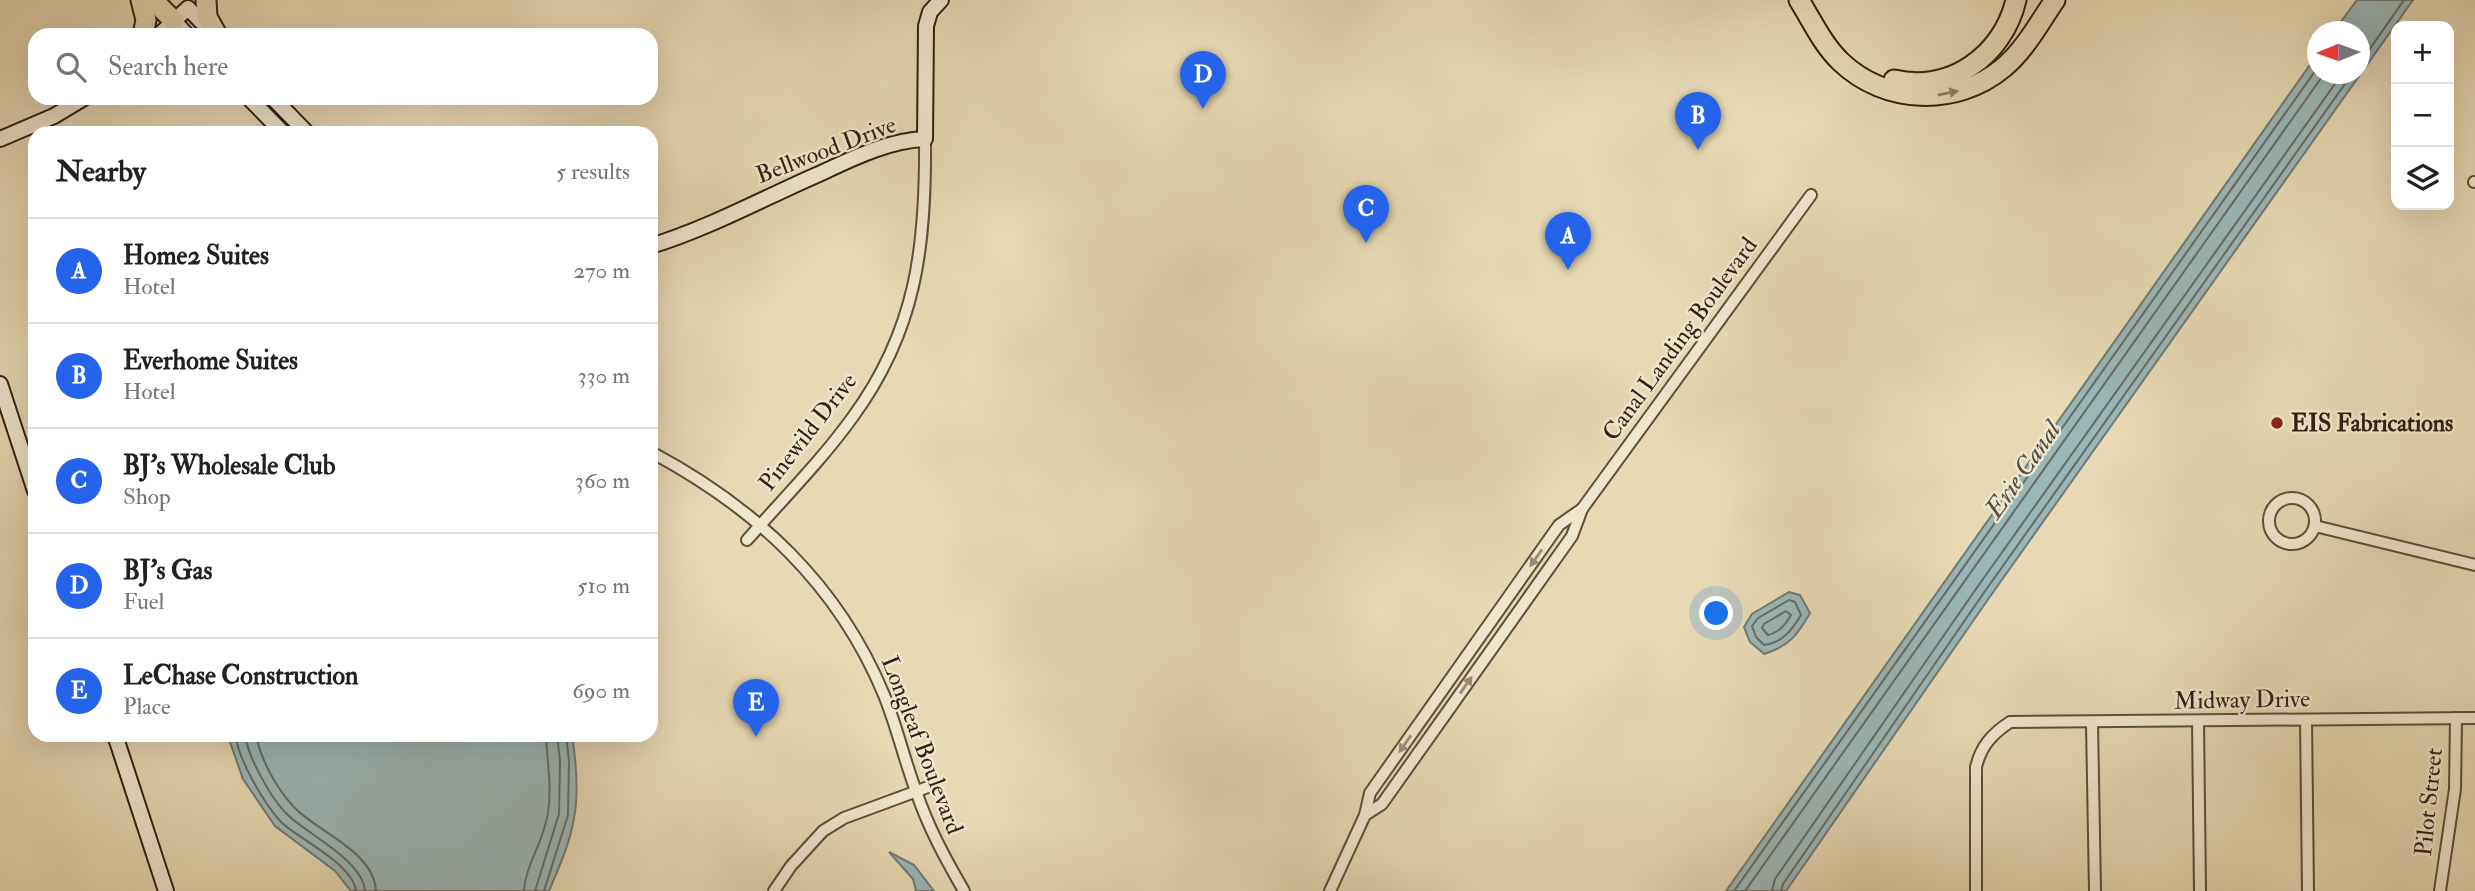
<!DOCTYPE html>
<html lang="en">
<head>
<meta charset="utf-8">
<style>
  body { margin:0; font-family:"IM FELL Double Pica",serif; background:#f2f2f2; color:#202124 }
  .controls { position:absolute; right:21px; top:21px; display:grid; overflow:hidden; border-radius:14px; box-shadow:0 7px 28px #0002 }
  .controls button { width:63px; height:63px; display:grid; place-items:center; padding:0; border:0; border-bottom:2px solid #e0e0e0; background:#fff; color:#202124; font:35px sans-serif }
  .compass { position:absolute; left:2307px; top:21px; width:63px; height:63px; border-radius:50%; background:#fff; box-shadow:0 7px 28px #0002; rotate:269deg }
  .you { position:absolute; left:1717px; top:614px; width:24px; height:24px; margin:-18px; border:5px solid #fff; border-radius:50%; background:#1a73e8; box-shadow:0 0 0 10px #1a73e833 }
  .badge { display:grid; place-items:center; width:46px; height:46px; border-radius:50%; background:#2563eb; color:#fff; font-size:23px; font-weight:700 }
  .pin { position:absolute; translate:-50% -58px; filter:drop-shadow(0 2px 4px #0008) }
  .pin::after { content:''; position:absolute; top:37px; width:24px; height:21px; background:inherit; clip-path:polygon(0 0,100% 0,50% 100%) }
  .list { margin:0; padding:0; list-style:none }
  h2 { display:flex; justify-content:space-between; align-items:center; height:91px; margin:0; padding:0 28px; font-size:30px }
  h2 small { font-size:23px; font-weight:400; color:#757577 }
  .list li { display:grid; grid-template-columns:46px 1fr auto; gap:21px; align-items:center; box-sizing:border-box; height:105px; padding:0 28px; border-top:2px solid #e0e0e0 }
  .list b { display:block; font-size:26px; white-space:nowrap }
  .list p { margin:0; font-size:23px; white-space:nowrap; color:#757577 }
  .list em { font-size:23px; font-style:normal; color:#757577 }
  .icon { flex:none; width:38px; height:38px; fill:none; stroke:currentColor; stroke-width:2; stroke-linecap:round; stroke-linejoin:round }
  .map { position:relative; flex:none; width:2475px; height:891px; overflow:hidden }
  .search { position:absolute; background:#fff; box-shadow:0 7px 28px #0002; left:28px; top:28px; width:630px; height:77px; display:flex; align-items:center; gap:18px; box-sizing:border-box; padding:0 24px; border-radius:21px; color:#757577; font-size:26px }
  .panel { position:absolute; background:#fff; box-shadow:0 7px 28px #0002; left:28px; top:126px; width:630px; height:616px; border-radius:21px }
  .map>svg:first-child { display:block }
  .water { fill:#9bb7b8; stroke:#717a76; stroke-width:2 }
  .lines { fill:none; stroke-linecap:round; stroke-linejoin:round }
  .shore { stroke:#666b66; stroke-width:2 }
  .street-casing { stroke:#5f4e3b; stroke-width:14 }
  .secondary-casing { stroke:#321f13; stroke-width:18 }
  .highway-casing { stroke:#321f13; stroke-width:23 }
  .street { stroke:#efe6ce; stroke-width:10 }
  .secondary { stroke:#efe6ce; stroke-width:14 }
  .highway { stroke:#e6d9b3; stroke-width:19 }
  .oneway { fill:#8c7c63 }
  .oneway2 { fill:#9a8c7a }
  .poi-dot { fill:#8f2418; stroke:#efe6ce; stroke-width:2.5 }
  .labels { text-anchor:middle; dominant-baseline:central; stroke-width:5; stroke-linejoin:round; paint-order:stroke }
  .street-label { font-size:24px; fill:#321f13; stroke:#efe6ce }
  .poi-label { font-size:24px; font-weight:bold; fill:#321f13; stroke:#efe6ce; text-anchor:start }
  .water-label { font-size:26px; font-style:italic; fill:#524d45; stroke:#efe6ce }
</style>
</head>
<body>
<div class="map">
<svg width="2475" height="891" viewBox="0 0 2475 891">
  <rect width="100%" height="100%" fill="#e6d9b3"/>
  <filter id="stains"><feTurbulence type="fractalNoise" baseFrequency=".00286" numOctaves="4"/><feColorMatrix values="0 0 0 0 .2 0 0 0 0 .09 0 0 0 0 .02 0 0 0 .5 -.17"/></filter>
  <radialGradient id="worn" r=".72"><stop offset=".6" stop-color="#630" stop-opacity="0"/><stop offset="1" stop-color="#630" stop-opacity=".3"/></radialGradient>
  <!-- water -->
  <g class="water">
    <path d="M2357 0H2413L1989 598 1786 891H1726L2317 55 2318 74H2360V32L2334 31Z"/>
    <path d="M1789 592 1800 595 1810 613C1797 636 1789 646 1764 654L1750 642 1744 627 1752 614Z"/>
    <path d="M229 735H572C576 761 579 792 574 818 570 843 559 867 549 891H351L335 871 275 826 243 779 230 742Z"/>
    <path d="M889 852 914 865 934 891H916L913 879Z"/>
  </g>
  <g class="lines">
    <!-- shore -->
    <g class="shore">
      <path d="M2360 63 2404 0"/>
      <path d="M1789 600 1795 602 1801 615C1792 630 1782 643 1764 645L1756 637 1752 626 1758 618Z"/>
      <path d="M1786 611 1791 615C1786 624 1778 633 1768 635L1762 628 1764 624Z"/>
      <path d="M236 735C237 758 265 805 281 822 300 840 353 864 356 891"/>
      <path d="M245 735C248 757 272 801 289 816 309 835 363 861 365 891"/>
      <path d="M256 735C261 760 276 788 294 807 317 832 374 851 376 891"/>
      <path d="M524 891C525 866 545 839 548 812 552 786 547 760 546 735"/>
      <path d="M535 891 559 814 560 761 557 735"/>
      <path d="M544 891 568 815 569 761 566 735"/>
      <path d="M1734 891 2318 67"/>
      <path d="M1745 891 2324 74"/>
      <path d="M1772 891 1775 879 1976 589 2342 74"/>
      <path d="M1781 891 1783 884 1983 594 2352 74"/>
    </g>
    <defs>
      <g id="street">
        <path d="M2474 182H2475"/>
        <path d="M651 452C756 508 838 584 884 695 897 727 904 759 916 791 928 827 945 858 964 891"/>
        <circle cx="2292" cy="521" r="23"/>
        <path d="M2315 526 2475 565"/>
        <path d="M747 540C782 500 821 461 852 418 917 330 926 245 925 139"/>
        <path d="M2306 720 2308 891"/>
        <path d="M2198 721 2200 891"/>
        <path d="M2092 723 2095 891"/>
        <path d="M1365 815 1382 804 1572 536 1582 509 1811 195"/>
        <path d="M774 891 791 866 823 831 844 818 928 787"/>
        <path d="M1330 891 1365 815 1370 793 1559 525 1582 509"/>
        <path d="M1976 891V767C1981 746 1992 734 2010 722L2475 718"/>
        <path d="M2440 891 2455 789 2456 718"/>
      </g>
      <g id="secondary">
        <path d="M174 21 187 35"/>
        <path d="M159 35 188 8 210 31"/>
        <path d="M249 98 283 133"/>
        <path d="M273 98 307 133"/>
        <path d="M0 139 54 116 84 98"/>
        <path d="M651 246C709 228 764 198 819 174 851 159 889 140 925 139L926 26 930 12 941 0"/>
        <path d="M0 384 35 491"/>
        <path d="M115 735 166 891"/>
      </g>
      <g id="highway">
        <path d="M141 0 146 20 143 35"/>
        <path d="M153 0 174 21"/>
        <path d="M206 0 207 17 217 35"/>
        <path d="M1799 0C1812 21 1823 45 1841 62 1885 104 1956 107 2003 68 2025 50 2039 23 2055 0"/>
        <path d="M1894 80C1951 93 2003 55 2016 0"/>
      </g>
    </defs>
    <!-- street casing -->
    <use href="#street" class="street-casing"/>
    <!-- secondary casing -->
    <use href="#secondary" class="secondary-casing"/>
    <!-- highway casing -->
    <use href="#highway" class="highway-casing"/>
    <!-- street -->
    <use href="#street" class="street"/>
    <!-- secondary -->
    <use href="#secondary" class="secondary"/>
    <!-- highway -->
    <use href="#highway" class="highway"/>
  </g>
  <!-- one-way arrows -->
  <defs><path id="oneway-solid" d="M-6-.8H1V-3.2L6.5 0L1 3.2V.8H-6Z" transform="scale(1.75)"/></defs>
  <use class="oneway" href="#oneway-solid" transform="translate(1948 93) rotate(-12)"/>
  <g class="oneway2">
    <use href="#oneway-solid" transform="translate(1536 558) rotate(125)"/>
    <use href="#oneway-solid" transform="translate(1466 685) rotate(-55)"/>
    <use href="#oneway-solid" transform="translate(1405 744) rotate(125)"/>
  </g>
  <!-- markers -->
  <circle class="poi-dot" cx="2277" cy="423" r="7"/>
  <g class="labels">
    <!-- street labels -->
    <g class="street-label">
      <text transform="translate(826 150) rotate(-21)">Bellwood Drive</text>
      <text transform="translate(1680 339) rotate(-54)">Canal Landing Boulevard</text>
      <text transform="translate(808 432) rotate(-52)">Pinewild Drive</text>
      <text transform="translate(2242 700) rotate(-1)">Midway Drive</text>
      <text transform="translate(922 745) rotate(69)">Longleaf Boulevard</text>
      <text transform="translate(2429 802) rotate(-84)">Pilot Street</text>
    </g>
    <!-- poi labels -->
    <g class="poi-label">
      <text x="2291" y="423">EIS Fabrications</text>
    </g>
    <!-- water labels -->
    <g class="water-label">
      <text transform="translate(2023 470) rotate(-55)">Erie Canal</text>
    </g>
  </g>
  <rect width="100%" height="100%" filter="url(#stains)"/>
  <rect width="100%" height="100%" fill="url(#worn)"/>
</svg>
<div class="controls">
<button>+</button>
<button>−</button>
<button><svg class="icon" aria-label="layers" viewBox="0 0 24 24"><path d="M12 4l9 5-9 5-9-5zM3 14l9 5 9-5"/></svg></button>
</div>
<svg class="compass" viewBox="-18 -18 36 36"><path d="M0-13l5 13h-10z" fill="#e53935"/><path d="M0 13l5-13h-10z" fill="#757577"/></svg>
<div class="you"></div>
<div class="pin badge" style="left:1568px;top:270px">A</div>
<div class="pin badge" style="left:1698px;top:150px">B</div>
<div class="pin badge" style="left:1366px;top:243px">C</div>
<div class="pin badge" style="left:1203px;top:109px">D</div>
<div class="pin badge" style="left:756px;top:737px">E</div>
<div class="search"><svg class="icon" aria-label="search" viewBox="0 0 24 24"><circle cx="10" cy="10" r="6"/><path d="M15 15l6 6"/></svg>Search here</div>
<section class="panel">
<h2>Nearby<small>5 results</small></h2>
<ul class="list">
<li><span class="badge">A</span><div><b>Home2 Suites</b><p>Hotel</p></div><em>270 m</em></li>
<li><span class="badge">B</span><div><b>Everhome Suites</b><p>Hotel</p></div><em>330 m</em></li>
<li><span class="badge">C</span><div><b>BJ's Wholesale Club</b><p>Shop</p></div><em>360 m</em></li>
<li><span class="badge">D</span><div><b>BJ's Gas</b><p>Fuel</p></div><em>510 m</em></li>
<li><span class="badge">E</span><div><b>LeChase Construction</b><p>Place</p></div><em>690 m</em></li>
</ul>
</section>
</div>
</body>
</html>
